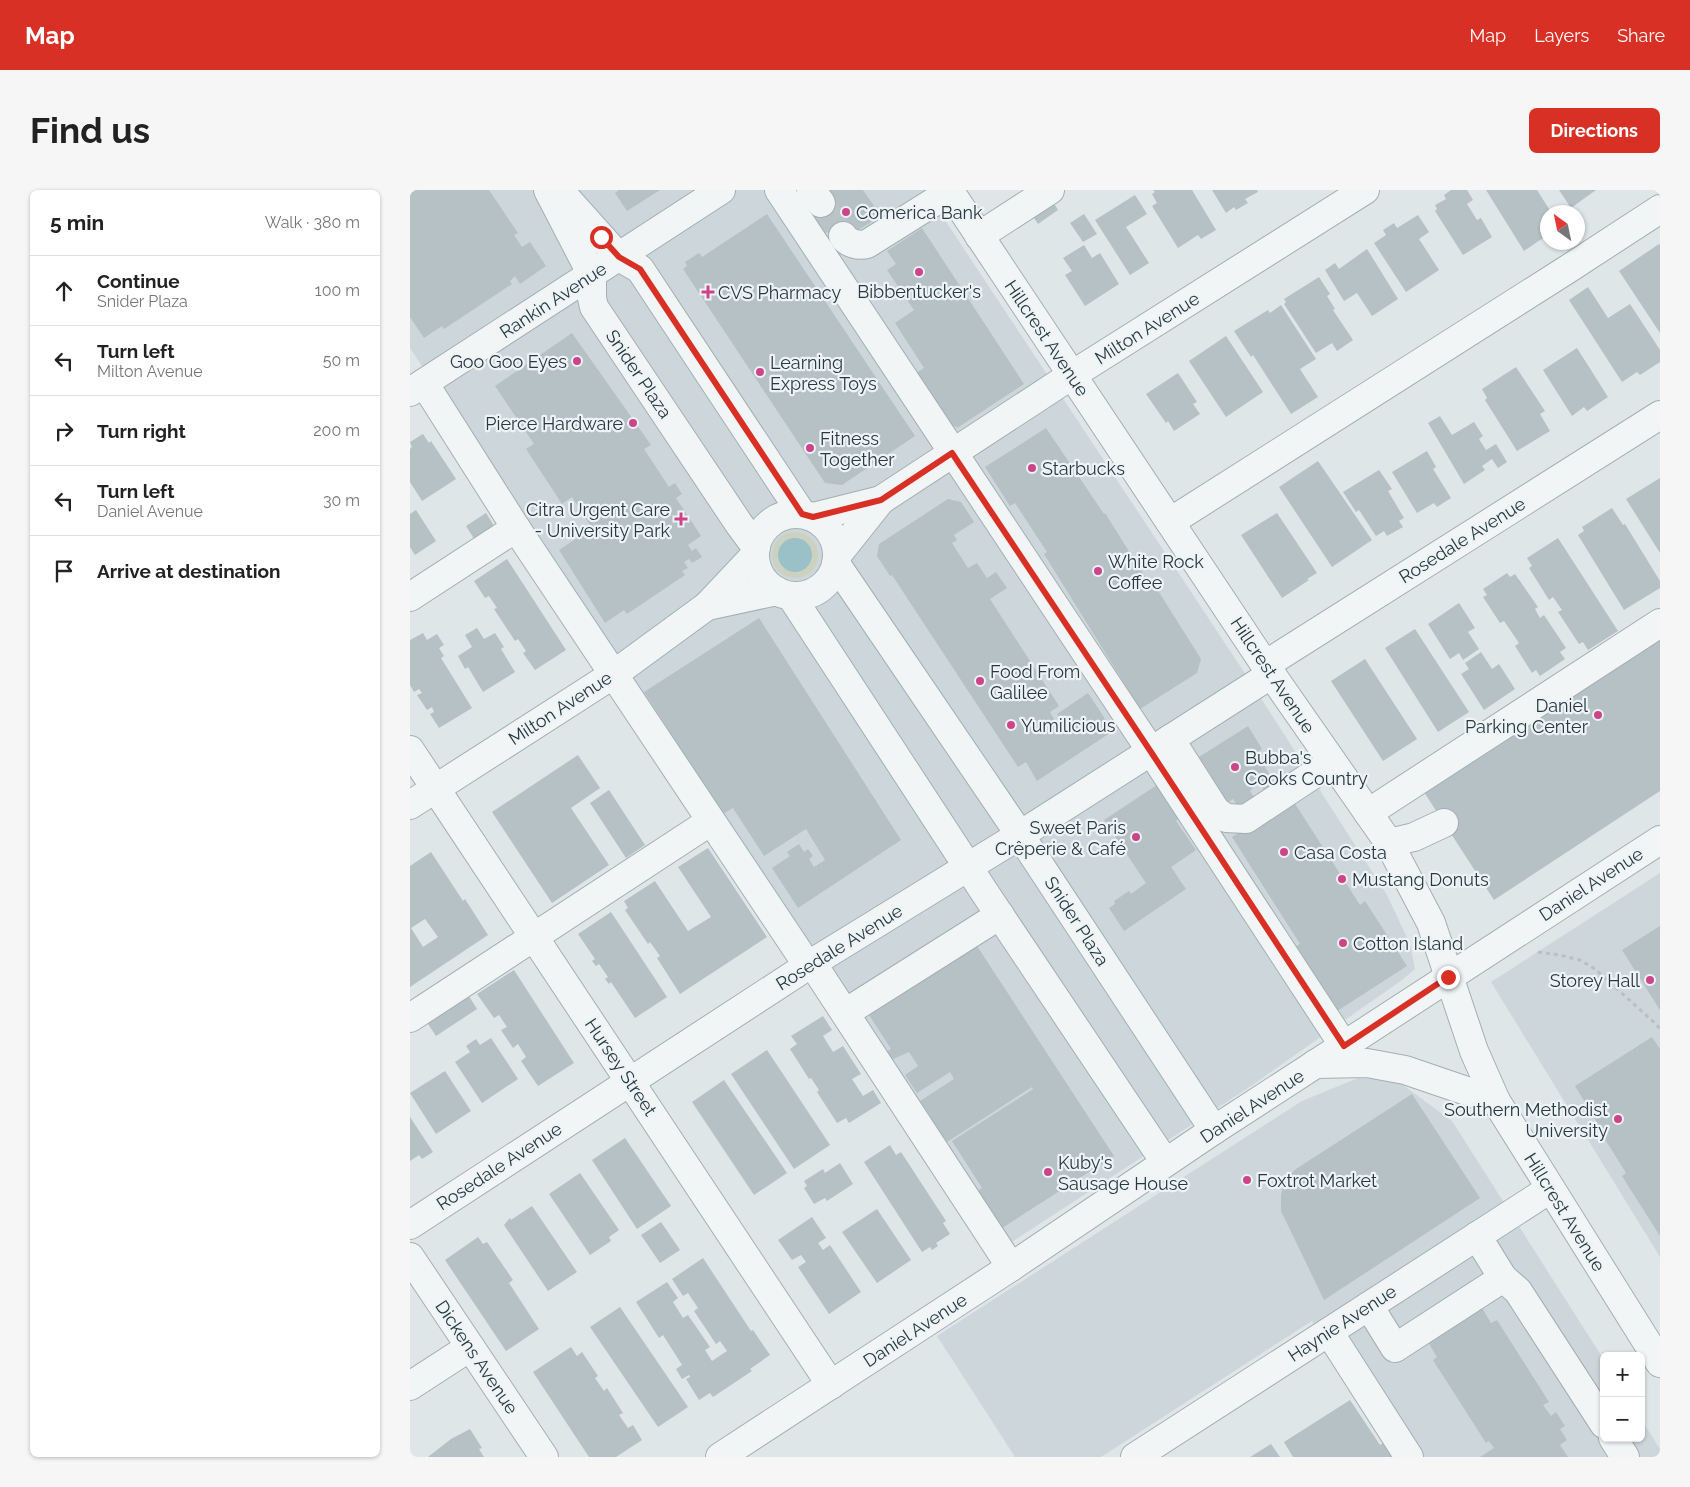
<!DOCTYPE html>
<html lang="en">
<head>
<meta charset="utf-8">
<style>
  body { margin:0; font-family:Raleway,sans-serif; background:#f6f6f6; color:#222 }
  .controls { position:absolute; right:15px; bottom:15px; display:grid; overflow:hidden; border-radius:8px; box-shadow:0 1px 4px #0004 }
  .controls button { width:45px; height:45px; display:grid; place-items:center; padding:0; border:0; border-bottom:1px solid #e0e0e0; background:#fff; color:#222; font:25px sans-serif }
  .compass { position:absolute; left:1130px; top:15px; width:45px; height:45px; border-radius:50%; background:#fff; box-shadow:0 1px 4px #0004; rotate:327deg }
  .stop { position:absolute; width:15px; height:15px; margin:-11px; border:4px solid #d93025; border-radius:50%; background:#fff }
  .stop.end { background:#d93025; border-color:#fff; box-shadow:0 1px 5px #0008 }
  .list { margin:0; padding:0; list-style:none }
  h2 { display:flex; justify-content:space-between; align-items:center; height:65px; margin:0; padding:0 20px; font-size:21px }
  h2 small { font-size:16px; font-weight:400; color:#767676 }
  .list li { display:grid; grid-template-columns:32px 1fr auto; gap:15px; align-items:center; box-sizing:border-box; height:70px; padding:0 20px; border-top:1px solid #e0e0e0 }
  .list b { display:block; font-size:19px; white-space:nowrap }
  .list p { margin:0; font-size:16px; white-space:nowrap; color:#767676 }
  .list em { font-size:16px; font-style:normal; color:#767676 }
  .icon { flex:none; width:28px; height:28px; fill:none; stroke:currentColor; stroke-width:2; stroke-linecap:round; stroke-linejoin:round }
  .map { position:relative; flex:none; width:1250px; height:1267px; overflow:hidden; border-radius:8px }
  header { display:flex; align-items:center; gap:30px; box-sizing:border-box; height:70px; padding:0 25px; background:#d93025; color:#fff }
  header strong { font-size:24px }
  nav { display:flex; gap:28px; margin-inline-start:auto; font-size:18px }
  .intro { display:flex; align-items:center; justify-content:space-between; box-sizing:border-box; height:120px; padding:0 30px }
  h1 { margin:0; font-size:35px }
  .button { padding:12px 22px; border-radius:8px; background:#d93025; color:#fff; font-size:18px; font-weight:700 }
  main { display:flex; gap:30px; padding:0 30px }
  aside { flex:1; background:#fff; border-radius:8px; box-shadow:0 1px 4px #0004 }
  .map>svg:first-child { display:block }
  .built { fill:#cdd6da }
  .green { fill:#cbd2c0 }
  .water { fill:#9ac1c8 }
  .building { fill:#b6c1c5; fill-rule:evenodd }
  .lines { fill:none; stroke-linecap:round; stroke-linejoin:round }
  .minor-tunnel { stroke:#bac3c6; stroke-width:28; stroke-dasharray:28 14; stroke-linecap:butt }
  .minor-casing { stroke:#a4afb2; stroke-width:30 }
  .path { stroke:#b9c0c3; stroke-width:3; stroke-dasharray:4 4; stroke-linecap:butt }
  .minor { stroke:#f2f5f6; stroke-width:28 }
  .route { stroke:#d93025; stroke-width:6 }
  .poi-dot { fill:#cc458a; stroke:#eef4f6; stroke-width:2 }
  .labels { text-anchor:middle; dominant-baseline:central; stroke-width:4.5; stroke-linejoin:round; paint-order:stroke }
  .poi-label { font-size:18px; fill:#28393f; stroke:#eef4f6; text-anchor:start }
  .street-label { font-size:18px; fill:#28393f; stroke:#eef4f6 }
</style>
</head>
<body>
<header>
<strong>Map</strong>
<nav><a>Map</a><a>Layers</a><a>Share</a></nav>
</header>
<div class="intro"><h1>Find us</h1><a class="button">Directions</a></div>
<main>
<aside>
<h2>5 min<small>Walk · 380 m</small></h2>
<ul class="list">
<li><svg class="icon" aria-label="ahead" viewBox="0 0 24 24"><path d="M12 20V5M6 11l6-6 6 6"/></svg><div><b>Continue</b><p>Snider Plaza</p></div><em>100 m</em></li>
<li><svg class="icon" aria-label="left" viewBox="0 0 24 24"><path d="M17 20v-9H6M10 6l-5 5 5 5"/></svg><div><b>Turn left</b><p>Milton Avenue</p></div><em>50 m</em></li>
<li><svg class="icon" aria-label="right" viewBox="0 0 24 24"><path d="M7 20v-9h11M14 6l5 5-5 5"/></svg><div><b>Turn right</b></div><em>200 m</em></li>
<li><svg class="icon" aria-label="left" viewBox="0 0 24 24"><path d="M17 20v-9H6M10 6l-5 5 5 5"/></svg><div><b>Turn left</b><p>Daniel Avenue</p></div><em>30 m</em></li>
<li><svg class="icon" aria-label="arrive" viewBox="0 0 24 24"><path d="M6 21V4h12l-3 4 3 4H6"/></svg><div><b>Arrive at destination</b></div></li>
</ul>
</aside>
<div class="map">
<svg width="1250" height="1267" viewBox="0 0 1250 1267">
  <rect width="100%" height="100%" fill="#dfe6e8"/>
  <!-- built -->
  <g class="built">
    <path d="M0 0H515L838 488 977 705 1000 754 1005 779 992 790 838 898 594 1057 0 158Z"/>
    <path d="M1250 683V1067L1081 792Z"/>
    <path d="M948 888 986 890 1042 931 1194 1170V1248H1231V1229L1250 1259V1267H988L902 1131 691 1267H605L527 1146 892 911Z"/>
  </g>
  <!-- green -->
  <circle class="green" cx="385" cy="365" r="23"/>
  <!-- water -->
  <circle class="water" cx="385" cy="365" r="17"/>
  <!-- building -->
  <g class="building">
    <path d="M2 0H79L108 43 104 45 112 57 120 52 136 76 110 94 105 86 100 91 102 94 34 139 32 136 14 148 0 127V1Z"/>
    <path d="M209 0H250L217 21 205 3Z"/>
    <path d="M419 0H453L471 26 445 42 424 51 402 18Z"/>
    <path d="M743 0H782L806 40 791 49 788 45 768 58 742 16 747 13 742 4 745 2Z"/>
    <path d="M802 0H847L848 2 835 9 838 13 826 20 824 17 816 23Z"/>
    <path d="M1041 0H1057L1063 10 1057 14 1067 30 1071 28 1082 47 1053 65 1025 21 1027 19 1025 15 1036 9 1034 5Z"/>
    <path d="M1076 0H1127L1141 22H1138V31L1130 36 1136 46 1114 61Z"/>
    <path d="M1149 0H1186L1161 18Z"/>
    <path d="M639 5 648 20 628 34 618 19Z"/>
    <path d="M725 5 737 24 716 37 739 73 720 85 685 30Z"/>
    <path d="M357 24 505 246 432 295 415 293 273 79 277 76 275 72 289 63 292 67Z"/>
    <path d="M674 24 687 44 673 52 660 33Z"/>
    <path d="M1008 25 1019 42 1009 49 1029 80 996 102 964 53 976 45 973 40 984 33 987 38Z"/>
    <path d="M512 38 614 194 547 238 546 236 542 238 506 183 514 178 485 133 504 120 477 80 486 74 477 61Z"/>
    <path d="M1249 54 1250 55V143L1209 81Z"/>
    <path d="M674 55 682 68 690 63 709 94 675 116 655 85 662 81 653 68Z"/>
    <path d="M957 59 988 109 962 126 947 103 934 111 915 80 925 73 929 79Z"/>
    <path d="M909 87 920 104 917 106 925 119 923 120 943 150 927 161 922 153 906 163 874 114 876 112 874 109Z"/>
    <path d="M1178 97 1198 128 1220 114 1250 160V172L1230 185 1227 182 1212 192 1159 110Z"/>
    <path d="M871 115 906 169 890 179 908 207 881 224 843 165 841 167 824 141 858 120 860 123Z"/>
    <path d="M162 143 241 255 234 259 259 297 265 293 272 304 266 308 291 346 278 355 282 361 286 358 292 367 282 373 279 369 274 372 278 378 272 381 275 385 217 424 214 420 195 433 149 360 182 338 162 307 152 314 116 259 124 254 85 196Z"/>
    <path d="M816 146 853 202 816 227 779 171Z"/>
    <path d="M1167 158 1198 207 1177 221 1174 217 1162 226 1133 180Z"/>
    <path d="M1106 177 1135 221 1130 224 1140 241 1107 261 1075 210 1077 208 1072 199Z"/>
    <path d="M768 183 787 212 783 214 790 224 764 241 758 231 756 233 736 204Z"/>
    <path d="M1030 226 1042 245 1064 232 1073 246 1069 249 1076 260 1086 254 1097 272 1088 278 1082 269 1072 276 1075 280 1054 294 1018 233Z"/>
    <path d="M636 238 694 324 695 323 744 401 747 399 791 469 787 483 730 519 634 364 637 362 605 313 600 316 575 277Z"/>
    <path d="M13 244 19 253 21 251 46 289 12 311 0 292V259L2 257 0 252Z"/>
    <path d="M1017 261 1026 277 1023 279 1041 308 1027 317 1024 313 1007 323 982 282Z"/>
    <path d="M908 271 962 350 922 377 869 297Z"/>
    <path d="M969 280 982 299 978 301 994 328 989 331 993 337 977 346 974 341 966 346 949 320 946 322 933 302Z"/>
    <path d="M1250 288V363L1216 309Z"/>
    <path d="M538 309 551 312 564 332 544 345 547 350 542 353 558 378 567 373 577 388 586 382 597 398 580 409 649 516 640 522 647 534 651 531 647 524 678 503 703 541 627 591 616 572 608 577 482 385 480 386 467 366 469 354Z"/>
    <path d="M1202 318 1213 335 1215 334 1250 391V398L1214 420 1168 345 1174 341 1172 337Z"/>
    <path d="M6 320 26 351 5 365 0 357V324Z"/>
    <path d="M76 323 86 339 66 352 56 336Z"/>
    <path d="M867 323 907 383 897 389 899 390 872 408 831 345Z"/>
    <path d="M1148 348 1208 441 1178 460 1173 452 1169 454 1148 422 1152 420 1143 407 1139 410 1119 378 1122 376 1117 368Z"/>
    <path d="M97 369 156 460 125 480 113 463 116 461 108 449 105 451 84 419 87 418 79 406 75 408 64 391Z"/>
    <path d="M1097 383 1100 387 1105 384 1128 417 1125 419 1130 428 1134 425 1156 458 1150 462 1155 469 1130 486 1126 480 1122 483 1105 456 1109 453 1094 431 1090 433 1073 407 1077 405 1073 399Z"/>
    <path d="M1049 413 1065 438 1058 442 1069 459 1053 470 1049 463 1040 469 1018 434Z"/>
    <path d="M349 428 491 650 388 718 362 678 380 666 377 662 389 654 394 662 398 659 403 666 399 669 404 677 415 670 396 639 354 666 323 618 313 624 234 502Z"/>
    <path d="M67 438 74 449 85 443 94 457 91 459 105 482 73 502 58 477 55 479 48 466 62 457 55 445Z"/>
    <path d="M1005 439 1059 522 1028 542 975 458Z"/>
    <path d="M13 443 17 450 27 444 34 455 29 458 34 466 31 468 62 518 29 538 20 524 24 522 22 517 17 520 7 505 12 503 9 499 4 502 0 495V450Z"/>
    <path d="M1247 446 1250 451V601L1084 710 1012 599Z"/>
    <path d="M1071 462 1082 479 1089 474 1105 499 1074 520 1051 484 1059 479 1055 473Z"/>
    <path d="M955 469 1007 549 973 571 921 491Z"/>
    <path d="M838 536 852 559 846 563 867 596 856 603 849 592 842 596 843 598 840 601 847 612 831 622 823 609 809 619 793 593 802 587 789 567Z"/>
    <path d="M168 565 190 598 161 618 199 675 142 713 82 622Z"/>
    <path d="M747 595 769 628 766 631 786 660 761 677 776 699 714 741 699 718 705 714 704 711 719 701 721 704 736 693 694 630Z"/>
    <path d="M199 600 235 655 216 668 180 613Z"/>
    <path d="M882 609 950 715 955 711 997 776 924 823 883 758 890 754 822 647Z"/>
    <path d="M298 658 357 747 270 804 247 768 250 766 240 752 238 754 215 720 218 718 214 711 245 691 278 741 301 727 268 677Z"/>
    <path d="M21 662 53 711 55 709 78 745 0 797V676ZM15 729 28 747 13 757 1 738Z"/>
    <path d="M201 722 257 807 225 828 201 792 199 794 195 789 198 787 189 774 186 776 182 771 185 769 168 744Z"/>
    <path d="M1250 736V820L1212 760Z"/>
    <path d="M567 756 704 966 589 1040 565 1003 572 998 542 951 623 899 622 897 537 952 523 931 520 933 518 929 521 927 510 911 544 889 540 882 507 903 495 885 508 876 499 862 481 870 476 862 481 859 459 825Z"/>
    <path d="M104 780 164 873 128 896 111 871 116 867 108 854 103 858 91 840 97 837 89 825 84 828 67 804Z"/>
    <path d="M55 800 67 819 26 846 14 828Z"/>
    <path d="M413 826 422 840 413 846 423 862 433 856 451 884 442 889 453 906 463 900 471 913 439 933 436 928 427 933 407 902 409 900 401 888 399 889 380 859 387 854 381 846Z"/>
    <path d="M1242 847 1250 859V1046L1212 986 1216 983 1188 938 1190 937 1165 896Z"/>
    <path d="M81 848 108 889 72 913 45 872 60 862 56 856 66 849 70 855Z"/>
    <path d="M357 860 420 955 384 979 321 884Z"/>
    <path d="M35 881 61 921 26 944 0 903Z"/>
    <path d="M314 890 377 983 344 1005 282 912Z"/>
    <path d="M1002 904 1070 1008 914 1110 871 1021V1005L873 997 878 987 886 979Z"/>
    <path d="M0 927 23 962 12 969 9 965 0 971Z"/>
    <path d="M215 948 261 1016 227 1039 182 970Z"/>
    <path d="M480 955 486 965 491 962 536 1031 533 1033 540 1044 526 1053 528 1056 522 1060 520 1057 512 1062 454 972Z"/>
    <path d="M430 973 443 994 417 1011 415 1008 404 1014 394 998 397 996 394 991 413 979 415 983Z"/>
    <path d="M170 983 209 1040 199 1047 201 1051 180 1065 139 1004Z"/>
    <path d="M122 1016 167 1082 138 1101 94 1035 100 1028 101 1030Z"/>
    <path d="M467 1019 501 1070 467 1093 432 1042Z"/>
    <path d="M402 1027 416 1048 408 1053 413 1060 420 1055 451 1102 419 1124 388 1077 396 1072 391 1065 382 1070 368 1050Z"/>
    <path d="M251 1032 270 1060 250 1073 231 1045Z"/>
    <path d="M68 1047 73 1054 77 1052 103 1090 99 1093 129 1139 96 1161 35 1070Z"/>
    <path d="M293 1068 341 1141 343 1140 360 1165 340 1179 342 1181 303 1207 300 1203 289 1210 276 1189 280 1187 279 1185 272 1189 266 1179 272 1175 253 1145 249 1148 226 1112 257 1092 268 1108 263 1112 273 1128 278 1125 300 1157 295 1160 302 1171 317 1161 310 1151 306 1154 284 1121 288 1118 278 1103 273 1106 262 1089Z"/>
    <path d="M1069 1113 1081 1133 1087 1130 1139 1212 1133 1215 1141 1226 1146 1222 1155 1236 1150 1239 1157 1250 1150 1255 1158 1267H1070L1084 1258 1079 1251 1076 1253 1023 1170 1027 1167 1015 1147Z"/>
    <path d="M210 1117 278 1217 248 1237 180 1137Z"/>
    <path d="M161 1157 167 1166 172 1162 188 1186 185 1188 194 1201 197 1198 213 1223 209 1225 218 1238 223 1235 232 1250 206 1267H179L123 1182Z"/>
    <path d="M940 1210 970 1255 973 1253 982 1267H883L874 1252Z"/>
    <path d="M60 1239 72 1258 69 1259 74 1267H18L41 1249Z"/>
    <path d="M861 1254 870 1267H840Z"/>
  </g>
  <g class="lines">
    <!-- minor-tunnel -->
    <path class="minor-tunnel" d="M411 13 433 46"/>
    <defs>
      <g id="minor">
        <path d="M138 0 182 85V108L184 117 329 334 346 357"/>
        <path d="M149 0 209 67 230 79 392 324"/>
        <path d="M369 0 741 561 934 856"/>
        <path d="M401 0 411 13"/>
        <path d="M539 0 855 475 979 653 1021 733 1064 861 1086 911 1250 1173"/>
        <path d="M433 46C438 54 449 56 457 54L540 2"/>
        <path d="M569 46 640 0"/>
        <path d="M14 193 106 338 398 776"/>
        <path d="M0 202 311 0"/>
        <circle cx="386" cy="365" r="41"/>
        <path d="M403 327 471 310"/>
        <path d="M760 332 1158 79 1250 19"/>
        <path d="M428 364 471 310 662 185 955 0"/>
        <path d="M426 374 610 645 804 940"/>
        <path d="M381 406 575 703 755 972"/>
        <path d="M0 407 106 338"/>
        <path d="M297 416 367 401"/>
        <path d="M855 475 1250 225"/>
        <path d="M760 549 806 621 816 628 836 629 922 572"/>
        <path d="M0 560 421 1195"/>
        <path d="M0 615 204 484 297 416 345 365"/>
        <path d="M958 623 1250 433"/>
        <path d="M979 653 1004 647 1034 633"/>
        <path d="M402 773 601 1077"/>
        <path d="M435 823 590 725"/>
        <path d="M0 828 301 631"/>
        <path d="M905 874 957 873 995 880 1086 911"/>
        <path d="M0 1035 402 773 610 645 862 484"/>
        <path d="M1067 1046 1093 1088 1108 1101 1194 1234"/>
        <path d="M0 1067 134 1267"/>
        <path d="M959 1116 985 1158 1093 1088"/>
        <path d="M919 1142 999 1267"/>
        <path d="M0 1196 60 1157"/>
        <path d="M1203 1248 1215 1267"/>
        <path d="M310 1267 601 1077 804 940 1250 650"/>
        <path d="M725 1267 1140 999"/>
      </g>
    </defs>
    <!-- minor casing -->
    <use href="#minor" class="minor-casing"/>
    <!-- path -->
    <path class="path" d="M1128 762 1149 765 1170 770 1185 779 1246 834 1250 839"/>
    <!-- minor -->
    <use href="#minor" class="minor"/>
  </g>
  <g class="lines">
    <!-- route -->
    <path class="route" d="M191 47 209 67 230 79 392 324 403 327 471 310 542 263 741 562 934 856 1038 787"/>
  </g>
  <!-- markers -->
  <g class="poi-dot">
    <circle cx="436" cy="22" r="5"/>
    <circle cx="509" cy="82" r="5"/>
    <path d="M295.5 94.5h5v5h5v5h-5v5h-5v-5h-5v-5h5z"/>
    <circle cx="167" cy="171" r="5"/>
    <circle cx="350" cy="182" r="5"/>
    <circle cx="223" cy="233" r="5"/>
    <circle cx="400" cy="258" r="5"/>
    <circle cx="622" cy="278" r="5"/>
    <path d="M268.5 321.5h5v5h5v5h-5v5h-5v-5h-5v-5h5z"/>
    <circle cx="688" cy="381" r="5"/>
    <circle cx="570" cy="491" r="5"/>
    <circle cx="1188" cy="525" r="5"/>
    <circle cx="601" cy="535" r="5"/>
    <circle cx="825" cy="577" r="5"/>
    <circle cx="726" cy="647" r="5"/>
    <circle cx="874" cy="662" r="5"/>
    <circle cx="932" cy="689" r="5"/>
    <circle cx="933" cy="753" r="5"/>
    <circle cx="1240" cy="790" r="5"/>
    <circle cx="1208" cy="929" r="5"/>
    <circle cx="638" cy="982" r="5"/>
    <circle cx="837" cy="990" r="5"/>
  </g>
  <g class="labels">
    <!-- poi labels -->
    <g class="poi-label">
      <text x="446" y="22">Comerica Bank</text>
      <text x="509" y="101" text-anchor="middle">Bibbentucker's</text>
      <text x="308" y="102">CVS Pharmacy</text>
      <text x="157" y="171" text-anchor="end">Goo Goo Eyes</text>
      <text x="360" y="172">Learning<tspan x="360" dy="21">Express Toys</tspan></text>
      <text x="213" y="233" text-anchor="end">Pierce Hardware</text>
      <text x="410" y="248">Fitness<tspan x="410" dy="21">Together</tspan></text>
      <text x="632" y="278">Starbucks</text>
      <text x="260" y="319" text-anchor="end">Citra Urgent Care<tspan x="260" dy="21">- University Park</tspan></text>
      <text x="698" y="371">White Rock<tspan x="698" dy="21">Coffee</tspan></text>
      <text x="580" y="481">Food From<tspan x="580" dy="21">Galilee</tspan></text>
      <text x="1178" y="515" text-anchor="end">Daniel<tspan x="1178" dy="21">Parking Center</tspan></text>
      <text x="611" y="535">Yumilicious</text>
      <text x="835" y="567">Bubba's<tspan x="835" dy="21">Cooks Country</tspan></text>
      <text x="716" y="637" text-anchor="end">Sweet Paris<tspan x="716" dy="21">Crêperie &amp; Café</tspan></text>
      <text x="884" y="662">Casa Costa</text>
      <text x="942" y="689">Mustang Donuts</text>
      <text x="943" y="753">Cotton Island</text>
      <text x="1230" y="790" text-anchor="end">Storey Hall</text>
      <text x="1198" y="919" text-anchor="end">Southern Methodist<tspan x="1198" dy="21">University</tspan></text>
      <text x="648" y="972">Kuby's<tspan x="648" dy="21">Sausage House</tspan></text>
      <text x="847" y="990">Foxtrot Market</text>
    </g>
    <!-- street labels -->
    <g class="street-label">
      <text transform="translate(143 110) rotate(-33)">Rankin Avenue</text>
      <text transform="translate(737 138) rotate(-32)">Milton Avenue</text>
      <text transform="translate(637 148) rotate(56)">Hillcrest Avenue</text>
      <text transform="translate(229 184) rotate(56)">Snider Plaza</text>
      <text transform="translate(1052 350) rotate(-32)">Rosedale Avenue</text>
      <text transform="translate(863 485) rotate(56)">Hillcrest Avenue</text>
      <text transform="translate(150 518) rotate(-33)">Milton Avenue</text>
      <text transform="translate(1181 694) rotate(-33)">Daniel Avenue</text>
      <text transform="translate(667 731) rotate(57)">Snider Plaza</text>
      <text transform="translate(429 757) rotate(-32)">Rosedale Avenue</text>
      <text transform="translate(211 877) rotate(56)">Hursey Street</text>
      <text transform="translate(842 916) rotate(-33)">Daniel Avenue</text>
      <text transform="translate(89 976) rotate(-33)">Rosedale Avenue</text>
      <text transform="translate(1155 1022) rotate(58)">Hillcrest Avenue</text>
      <text transform="translate(932 1133) rotate(-33)">Haynie Avenue</text>
      <text transform="translate(505 1140) rotate(-33)">Daniel Avenue</text>
      <text transform="translate(67 1167) rotate(56)">Dickens Avenue</text>
    </g>
  </g>
</svg>
<div class="controls">
<button>+</button>
<button>−</button>
</div>
<svg class="compass" viewBox="-18 -18 36 36"><path d="M0-13l5 13h-10z" fill="#e53935"/><path d="M0 13l5-13h-10z" fill="#767676"/></svg>
<div class="stop" style="left:191px;top:47px"></div>
<div class="stop end" style="left:1038px;top:787px"></div>
</div>
</main>
</body>
</html>
